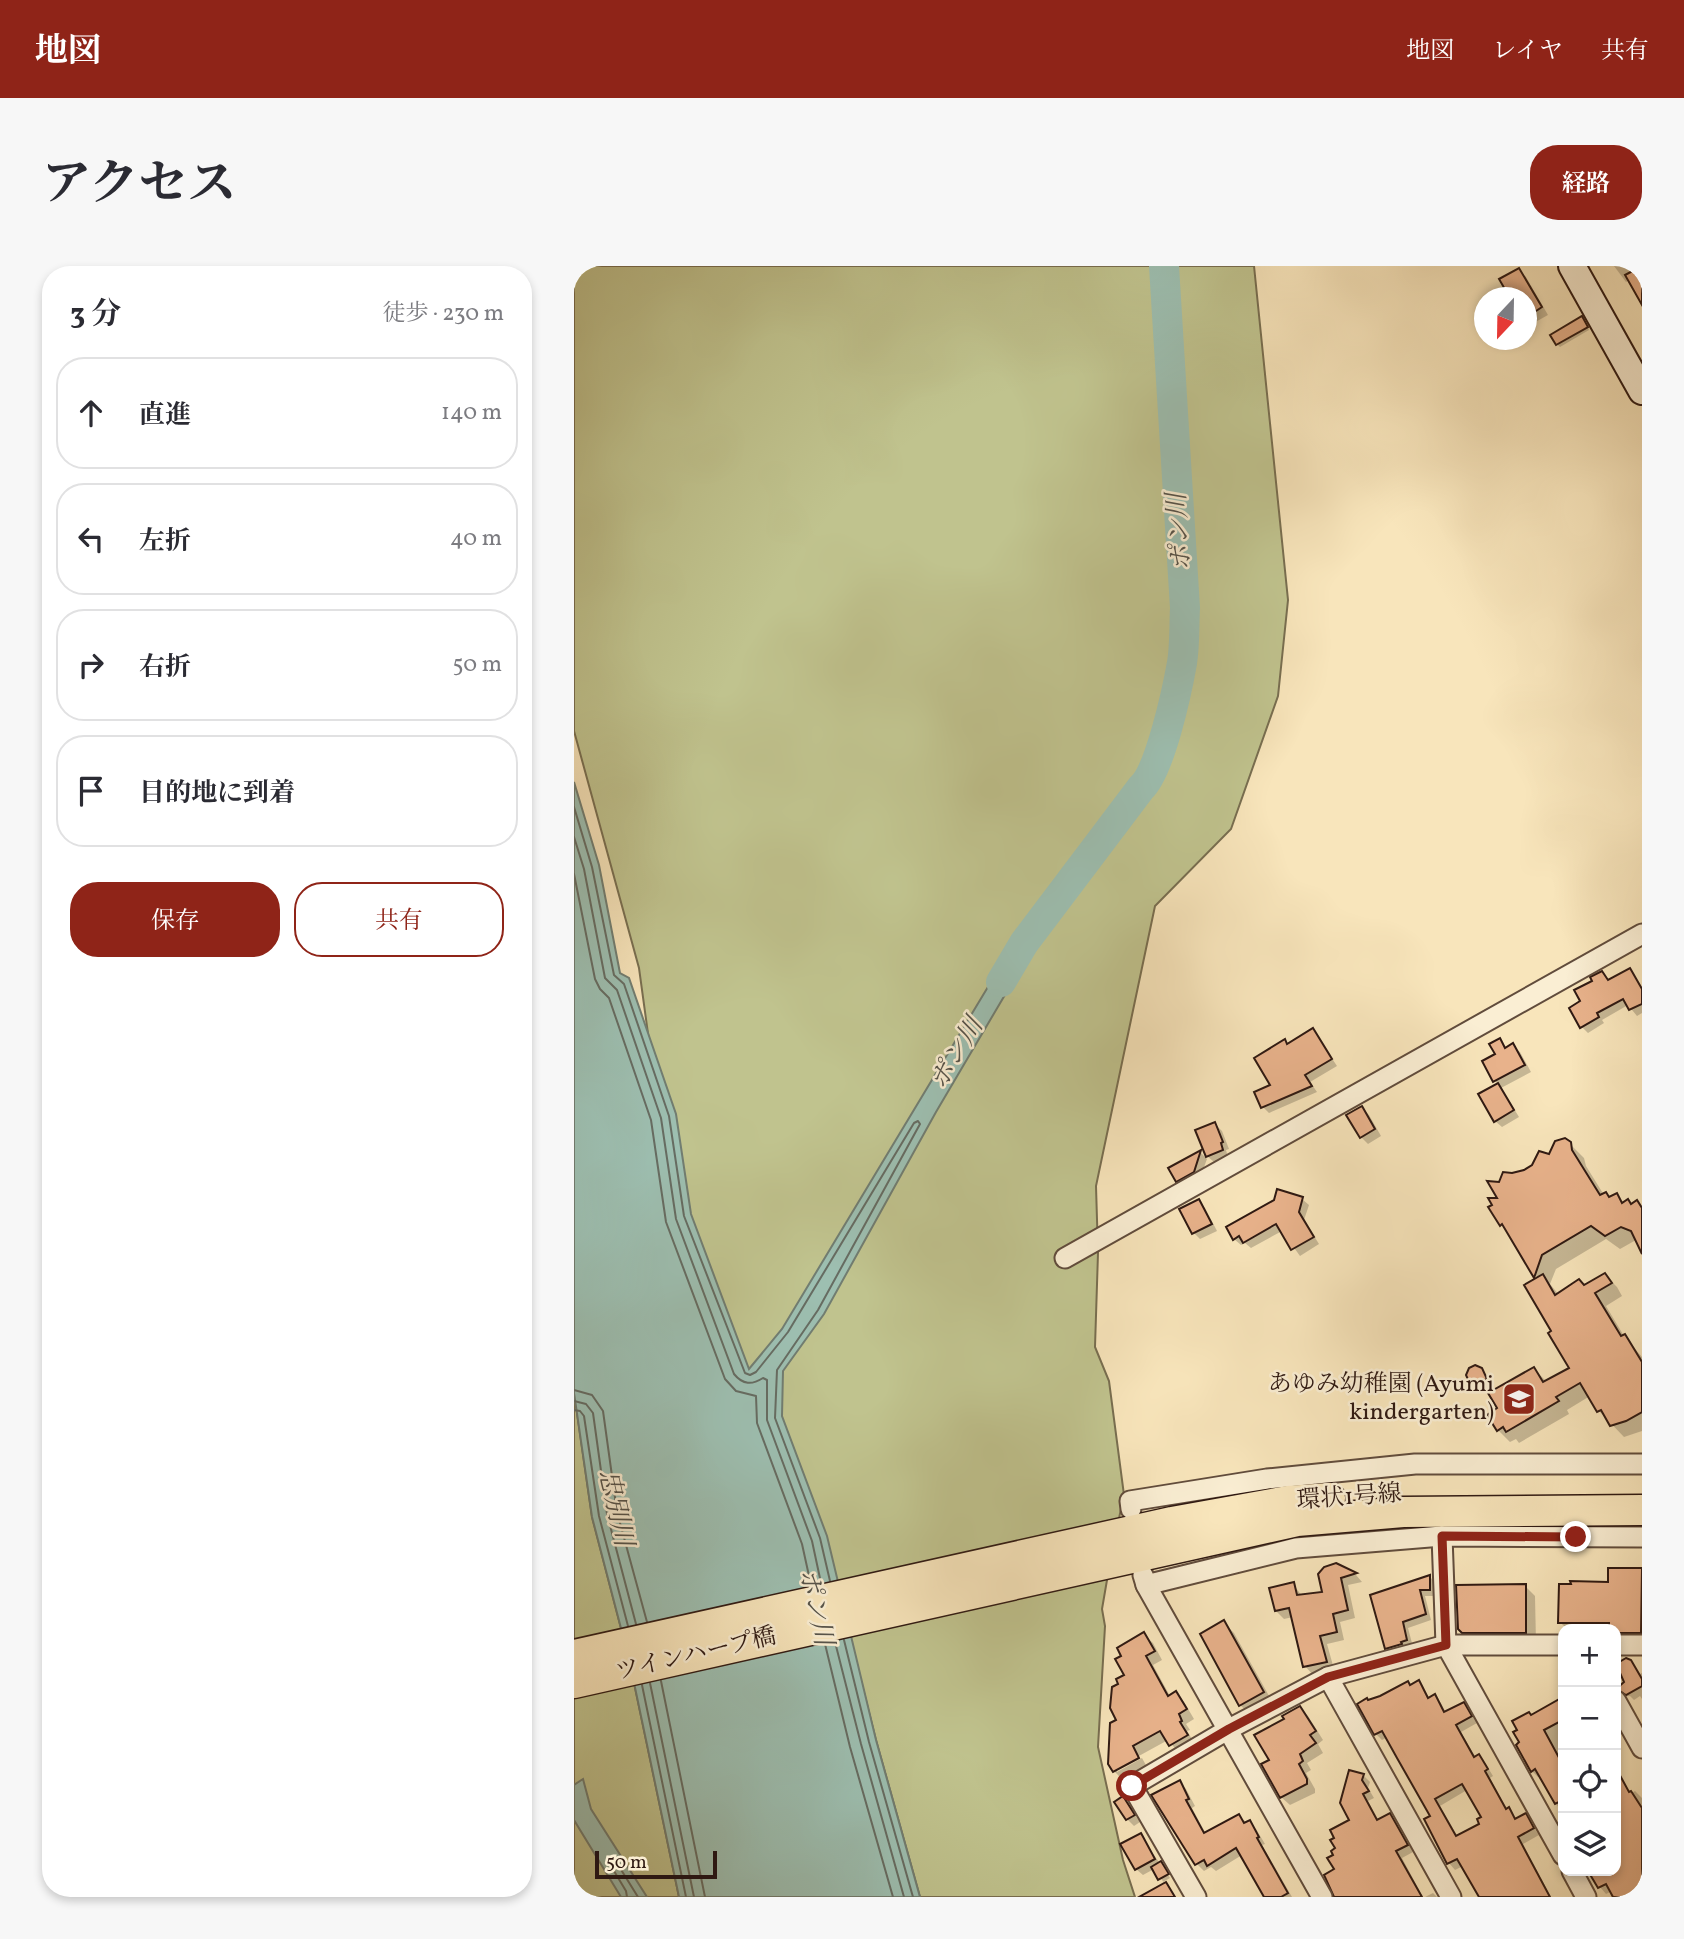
<!DOCTYPE html>
<html lang="ja">
<head>
<meta charset="utf-8">
<style>
  body { margin:0; font-family:Vollkorn,"Noto Serif JP",serif; background:#f7f7f7; color:#2b2b33 }
  .controls { position:absolute; right:21px; bottom:21px; display:grid; overflow:hidden; border-radius:14px; box-shadow:0 4px 10px #0003 }
  .controls button { width:63px; height:63px; display:grid; place-items:center; padding:0; border:0; border-bottom:2px solid #e1e1e2; background:#fff; color:#2b2b33; font:35px sans-serif }
  .compass { position:absolute; left:900px; top:21px; width:63px; height:63px; border-radius:50%; background:#fff; box-shadow:0 4px 10px #0003; rotate:202deg }
  .scale { position:absolute; left:21px; bottom:18px; width:122px; box-sizing:border-box; padding-left:7px; border:4px solid #2f1912; border-top:0; font-size:19px; line-height:24px; white-space:nowrap; color:#2f1912; -webkit-text-stroke:5px #faeed3; paint-order:stroke }
  .stop { position:absolute; width:21px; height:21px; margin:-16px; border:5px solid #8f2418; border-radius:50%; background:#fff }
  .stop.end { background:#8f2418; border-color:#fff; box-shadow:0 2px 7px #0008 }
  .list { margin:0; padding:0; list-style:none }
  h2 { display:flex; justify-content:space-between; align-items:center; height:91px; margin:0; padding:0 28px; font-size:30px }
  h2 small { font-size:23px; font-weight:400; color:#7c7c81 }
  .list li { display:grid; grid-template-columns:46px 1fr auto; gap:21px; align-items:center; box-sizing:border-box; height:112px; margin:0 14px 14px; padding:0 14px; border:2px solid #e1e1e2; border-radius:28px }
  .list b { display:block; font-size:26px; white-space:nowrap }
  .list em { font-size:23px; font-style:normal; color:#7c7c81 }
  .actions { display:flex; gap:14px; padding:21px 28px }
  .actions a { flex:1; padding:16px 0; border:2px solid #8f2418; border-radius:28px; text-align:center; font-size:24px; color:#8f2418 }
  .actions .main { background:#8f2418; color:#fff }
  .icon { flex:none; width:38px; height:38px; fill:none; stroke:currentColor; stroke-width:2; stroke-linecap:round; stroke-linejoin:round }
  .map { position:relative; flex:none; width:1068px; height:1631px; overflow:hidden; border-radius:28px }
  header { display:flex; align-items:center; gap:42px; box-sizing:border-box; height:98px; padding:0 35px; background:#8f2418; color:#fff }
  header strong { font-size:33px }
  nav { display:flex; gap:38px; margin-inline-start:auto; font-size:24px }
  .intro { display:flex; align-items:center; justify-content:space-between; box-sizing:border-box; height:168px; padding:0 42px }
  h1 { margin:0; font-size:49px }
  .button { padding:18px 32px; border-radius:28px; background:#8f2418; color:#fff; font-size:24px; font-weight:700 }
  main { display:flex; gap:42px; padding:0 42px }
  aside { flex:1; background:#fff; border-radius:28px; box-shadow:0 4px 10px #0003 }
  .map>svg:first-child { display:block }
  .green { fill:#c0c38e; stroke:#786e50; stroke-width:2 }
  .water { fill:#9dbfb1; stroke:#717d71; stroke-width:2 }
  .shadow { fill:#0003; fill-rule:evenodd }
  .lines { fill:none; stroke-linecap:round; stroke-linejoin:round }
  .shore { stroke:#666c62; stroke-width:2 }
  .river { stroke:#9dbfb1; stroke-width:30 }
  .building { fill:#e8b28b; stroke:#2f1912; stroke-width:2; fill-rule:evenodd }
  .minor-casing { stroke:#614c3c; stroke-width:23 }
  .secondary-casing { stroke:#2f1912; stroke-width:30 }
  .primary-casing { stroke:#2f1912; stroke-width:33 }
  .minor { stroke:#faeed3; stroke-width:19 }
  .secondary { stroke:#faeed3; stroke-width:26 }
  .primary { stroke:#f8e5bb; stroke-width:30 }
  .route { stroke:#8f2418; stroke-width:9 }
  .labels { text-anchor:middle; dominant-baseline:central; stroke-width:5; stroke-linejoin:round; paint-order:stroke }
  .poi-label { font-size:24px; fill:#2f1912; stroke:#faeed3; text-anchor:end }
  .street-label { font-size:24px; fill:#2f1912; stroke:#faeed3 }
  .water-label { font-size:26px; font-style:italic; fill:#56534a; stroke:#faeed3 }
</style>
</head>
<body>
<header>
<strong>地図</strong>
<nav><a>地図</a><a>レイヤ</a><a>共有</a></nav>
</header>
<div class="intro"><h1>アクセス</h1><a class="button">経路</a></div>
<main>
<aside>
<h2>3 分<small>徒歩 · 230 m</small></h2>
<ul class="list">
<li><svg class="icon" aria-label="ahead" viewBox="0 0 24 24"><path d="M12 20V5M6 11l6-6 6 6"/></svg><div><b>直進</b></div><em>140 m</em></li>
<li><svg class="icon" aria-label="left" viewBox="0 0 24 24"><path d="M17 20v-9H6M10 6l-5 5 5 5"/></svg><div><b>左折</b></div><em>40 m</em></li>
<li><svg class="icon" aria-label="right" viewBox="0 0 24 24"><path d="M7 20v-9h11M14 6l5 5-5 5"/></svg><div><b>右折</b></div><em>50 m</em></li>
<li><svg class="icon" aria-label="arrive" viewBox="0 0 24 24"><path d="M6 21V4h12l-3 4 3 4H6"/></svg><div><b>目的地に到着</b></div></li>
</ul>
<div class="actions"><a class="main">保存</a><a>共有</a></div>
</aside>
<div class="map">
<svg width="1068" height="1631" viewBox="0 0 1068 1631">
  <rect width="100%" height="100%" fill="#f8e5bb"/>
  <filter id="stains"><feTurbulence type="fractalNoise" baseFrequency=".00286" numOctaves="4"/><feColorMatrix values="0 0 0 0 .2 0 0 0 0 .09 0 0 0 0 .02 0 0 0 .5 -.17"/></filter>
  <radialGradient id="worn" r=".72"><stop offset=".6" stop-color="#630" stop-opacity="0"/><stop offset="1" stop-color="#630" stop-opacity=".3"/></radialGradient>
  <!-- green -->
  <g class="green">
    <path d="M0 0H680L714 334 704 430 657 563 581 640 522 920 524 987 521 1081 535 1115 550 1229 538 1285 528 1343 531 1360 524 1481 549 1594 561 1631H346L302 1474 269 1343 106 1001 65 702 0 465Z"/>
    <path d="M0 1126 18 1251 55 1393 105 1631H0Z"/>
  </g>
  <!-- water -->
  <g class="water">
    <path d="M0 516 25 599 46 707 55 712 102 848 117 948 175 1103 208 1063 441 676 455 688 362 846 250 1048 209 1105 208 1150 253 1270 302 1474 346 1631H105L55 1393 18 1251 0 1127Z"/>
    <path d="M9 1513 17 1543 73 1631H47L0 1554V1519Z"/>
  </g>
  <!-- shadow -->
  <g class="shadow">
    <path d="M1040 0H1068V32L1055 14 1052 16Z"/>
    <path d="M945 4 952 11 974 49 956 59 953 55V32Z"/>
    <path d="M1011 55 1015 64 986 81 983 78 978 69Z"/>
    <path d="M1056 704 1068 721V747L1063 750 1054 739 1028 754 1030 757 1014 767 1007 760 1009 736 1020 715 1028 707 1035 715Z"/>
    <path d="M739 764 763 800 736 816 743 826 695 847 689 841 699 819 710 775 714 779Z"/>
    <path d="M926 774 933 783 939 780 946 786 957 806 927 822 945 851 928 861 921 855 924 819 910 796 923 789Z"/>
    <path d="M788 842 795 849 807 870 794 878 787 871Z"/>
    <path d="M641 858 648 865 655 883 652 884 654 891 640 896 633 890Z"/>
    <path d="M996 878 1010 892 1012 900 1030 929 1032 928 1037 932 1042 929 1050 937 1058 939 1063 936 1068 941V979L1062 974 1046 983 1032 973 982 1003 976 1018 985 1029 1011 1021 1031 1009 1043 1021 1048 1030 1032 1040 1050 1070 1068 1091V1165L1050 1171 1025 1145 1016 1130 993 1144 995 1148 945 1177 942 1173 936 1176 924 1164 926 1143 960 1103 972 1115 997 1102 979 1066 964 1013 936 968 927 958 926 918 951 906Z"/>
    <path d="M627 887 633 893 626 912 610 921 597 902Z"/>
    <path d="M728 933 735 939 730 954 745 978 726 990 708 965 677 982 671 977 667 979 660 973Z"/>
    <path d="M624 935 631 942 643 965 626 973 620 967Z"/>
    <path d="M907 1103 915 1116 905 1120 896 1115Z"/>
    <path d="M761 1299 782 1309 788 1316 774 1319 781 1352 766 1356 770 1374 753 1378 760 1403 739 1409 731 1400 719 1351 710 1353 702 1345 719 1318 728 1330 750 1327Z"/>
    <path d="M1036 1304H1068V1373L1042 1372V1363H993L986 1356 998 1320 1036 1318Z"/>
    <path d="M856 1311 862 1317V1330H851L857 1354 834 1362 839 1381 819 1389 812 1382 798 1330Z"/>
    <path d="M951 1320 961 1330 962 1377 896 1373 885 1362Z"/>
    <path d="M650 1357 660 1367 699 1437 677 1449 666 1439Z"/>
    <path d="M570 1369 579 1377 588 1394 579 1399 596 1430 602 1427 610 1436 620 1453 612 1458 616 1464 613 1465 621 1478 605 1487 594 1474 543 1502V1506L568 1492 573 1501 549 1514 540 1505 546 1418Z"/>
    <path d="M1052 1394 1056 1396 1066 1408 1068 1407V1433L1066 1430 1060 1434 1056 1430 1042 1431V1423L1052 1417 1042 1400Z"/>
    <path d="M844 1416 856 1433 861 1431 867 1437 872 1447 889 1438 896 1444 903 1457 887 1466 902 1492 905 1490 911 1497 919 1510 916 1512 933 1544 943 1554 951 1549 965 1569 949 1578 977 1631H907L889 1600 881 1604 875 1597 852 1554 858 1551 814 1471 808 1474 802 1468 795 1436ZM893 1524 909 1552 908 1559 884 1571 866 1540Z"/>
    <path d="M989 1433V1549L966 1510 964 1511 958 1505 957 1451Z"/>
    <path d="M726 1442 734 1450 749 1474 744 1478 749 1487 733 1497 737 1504 732 1507 741 1523V1527L716 1539 707 1531 697 1495 712 1453Z"/>
    <path d="M1042 1504 1056 1528 1061 1525 1068 1532V1631H1038L1036 1626 1032 1628 1026 1621 1016 1605H1042V1586L1062 1575 1046 1548 1042 1551Z"/>
    <path d="M789 1509 796 1516 794 1522 800 1532 794 1535 805 1555 816 1549 822 1556 839 1586 828 1592 849 1631H763L762 1604Z"/>
    <path d="M605 1516 612 1523 621 1540 618 1542 632 1568 664 1550 682 1563 691 1578 688 1579 718 1631H688L691 1629 668 1589 642 1605 637 1601 630 1605 623 1598 580 1529Z"/>
    <path d="M549 1532 566 1556 560 1560 553 1553Z"/>
    <path d="M566 1569 596 1612 589 1616 602 1631H568L591 1618 580 1603 569 1609 562 1603Z"/>
    <path d="M859 1627 863 1631H851Z"/>
  </g>
  <g class="lines">
    <!-- shore -->
    <g class="shore">
      <path d="M0 541 18 601 40 709 50 718 95 850 110 950 171 1107 176 1109 182 1106 214 1066 340 857 344 855 346 858 244 1044 203 1104 201 1152 246 1272 256 1315"/>
      <path d="M0 571 10 603 31 712 43 724 87 852 102 953 160 1108C169 1119 178 1119 189 1112L193 1114V1154L238 1275 247 1317"/>
      <path d="M0 608 21 713 26 723 35 732 77 854 92 956 151 1113 162 1125 182 1130 183 1157 228 1278 237 1319"/>
      <path d="M0 1124 18 1129 29 1145 43 1246 73 1356"/>
      <path d="M0 1135 12 1138 19 1147 33 1248 62 1358"/>
      <path d="M0 1144 6 1145 10 1150 25 1250 54 1360"/>
      <path d="M270 1374 295 1476 339 1631"/>
      <path d="M261 1376 287 1478 330 1631"/>
      <path d="M251 1378 276 1481 319 1631"/>
      <path d="M87 1415 131 1631"/>
      <path d="M76 1417 120 1631"/>
      <path d="M68 1419 112 1631"/>
      <path d="M53 1631 52 1625 40 1605 42 1601 46 1602 64 1631"/>
    </g>
    <!-- river -->
    <path class="river" d="M427 716 450 677 567 522C586 505 603 425 608 397 611 379 610 360 611 342L590 0"/>
  </g>
  <!-- building -->
  <g class="building">
    <path d="M1068 0V39L1051 9Z"/>
    <path d="M945 2 968 41 953 51V32H936L925 13Z"/>
    <path d="M1008 50 1014 61 982 79 976 69Z"/>
    <path d="M1056 702 1068 723V738L1055 744 1049 733 1023 747 1025 751 1006 762 995 742 1006 735 1000 724 1018 715 1016 711 1028 705 1034 714Z"/>
    <path d="M739 762 758 793 731 809 738 820 687 842 680 826 696 819 680 792 711 773 713 778Z"/>
    <path d="M926 772 931 782 939 777 951 799 919 816 908 795 921 788 915 778Z"/>
    <path d="M924 817 940 844 920 856 904 828Z"/>
    <path d="M788 840 801 863 786 872 772 849Z"/>
    <path d="M641 856 649 876 647 877 649 884 632 891 621 864Z"/>
    <path d="M991 872 997 876 998 884 1026 929 1032 926 1035 931 1043 927 1048 937 1054 933 1057 938 1063 934 1068 942V988L1057 965 1047 961 1031 970 1017 960 968 989 960 1012 928 958 926 960 914 941 918 939 914 932H923L913 915 925 916 929 906 938 907 950 904 958 899 965 885 975 888 981 875Z"/>
    <path d="M627 884 620 906 602 916 594 902Z"/>
    <path d="M703 923 729 931 725 946 740 971 717 984 702 958 669 977 665 970 659 974 652 961 700 934Z"/>
    <path d="M625 933 638 958 618 968 605 943Z"/>
    <path d="M1031 1007 1038 1017 1021 1027 1047 1070 1051 1068 1068 1096V1146L1052 1155 1036 1160 1027 1144 1023 1146 1006 1117 982 1131 985 1135 932 1166 929 1161 923 1165 913 1149 923 1142 914 1127 960 1101 969 1116 995 1102 974 1067 977 1065 950 1019 969 1008 981 1029 1005 1013 1010 1019Z"/>
    <path d="M901 1099 908 1102 913 1113 901 1118 895 1116 892 1109 895 1102Z"/>
    <path d="M762 1297 783 1307 767 1312 774 1344 759 1348 763 1366 746 1370 753 1396 729 1401 715 1342 701 1345 695 1322 720 1316 723 1329 748 1326 744 1308 750 1301Z"/>
    <path d="M1034 1302H1068L1067 1367H1042V1363H1035V1357H984L985 1318H997L996 1315 1034 1316Z"/>
    <path d="M856 1309V1324H846L852 1348 829 1356 833 1374 827 1376 828 1378 811 1383 796 1329Z"/>
    <path d="M952 1318V1367H888L884 1363 882 1319Z"/>
    <path d="M650 1354 690 1426 665 1440 626 1368Z"/>
    <path d="M570 1366 581 1385 572 1390 594 1430 602 1425 613 1443 605 1448 608 1455 606 1456 614 1469 595 1480 586 1465 559 1480 565 1492 539 1506 534 1498 536 1457 542 1454 536 1442 538 1421 544 1418 542 1413 550 1409 541 1393 547 1390 543 1382Z"/>
    <path d="M1052 1392 1057 1394 1068 1413V1420L1052 1429 1042 1423 1050 1416 1042 1398Z"/>
    <path d="M845 1414 854 1432 861 1428 870 1446 890 1436 898 1450 882 1459 900 1491 905 1488 914 1503 911 1505 932 1543 935 1541 941 1553 952 1547 960 1562 944 1571 976 1631H905L883 1593 873 1598 850 1553 856 1550 823 1492 808 1465 800 1469 783 1438 793 1432 794 1434 806 1430 834 1415 836 1419ZM888 1518 907 1551 903 1553 905 1558 882 1570 861 1533Z"/>
    <path d="M989 1431V1454L970 1464 989 1499V1534L981 1538 961 1503 957 1506 942 1479 945 1476 939 1466 943 1464 938 1455 955 1446 957 1449Z"/>
    <path d="M726 1440 742 1465 736 1469 742 1477 726 1488 729 1495 725 1498 733 1513V1518L706 1532 687 1498 695 1494 680 1469 710 1453 708 1450Z"/>
    <path d="M1042 1502 1055 1526 1057 1525 1068 1542V1631H1039L1032 1618 1024 1622 1014 1605H1042Z"/>
    <path d="M775 1504 790 1508 788 1514 795 1525 789 1528 803 1554 816 1547 834 1579 822 1585 848 1631H760L750 1609 760 1603 753 1592 759 1589 757 1585 761 1582 756 1574 760 1572 756 1564 775 1554 766 1537Z"/>
    <path d="M606 1514 615 1533 612 1534 630 1567 665 1548 670 1557 676 1554 685 1571 683 1572 714 1627 707 1631H690L662 1582 633 1600 630 1594 621 1599 577 1529Z"/>
    <path d="M549 1530 561 1549 552 1554 540 1536Z"/>
    <path d="M567 1567 581 1593 561 1604 546 1578Z"/>
    <path d="M587 1595 595 1608 584 1614 577 1601Z"/>
    <path d="M592 1616 601 1631H565Z"/>
  </g>
  <g class="lines">
    <defs>
      <g id="minor">
        <path d="M491 992 1068 668"/>
        <path d="M557 1243 556 1235 693 1213 841 1198H1068"/>
        <path d="M868 1270 872 1379 989 1589"/>
        <path d="M569 1309 572 1319 722 1282 868 1270 1068 1271"/>
        <path d="M572 1319 748 1631"/>
        <path d="M1042 1379H1068"/>
        <path d="M754 1411 877 1631"/>
        <path d="M1042 1435 1068 1482"/>
        <path d="M998 1605 1012 1631"/>
        <path d="M622 1631 558 1520 655 1463 754 1411 872 1379H989"/>
      </g>
      <path id="secondary" d="M998 0 1068 125"/>
      <g id="primary">
        <path d="M0 1389 598 1256 714 1235 756 1232"/>
        <path d="M0 1417 723 1255 829 1246 1068 1244"/>
      </g>
    </defs>
    <!-- minor casing -->
    <use href="#minor" class="minor-casing"/>
    <!-- secondary casing -->
    <use href="#secondary" class="secondary-casing"/>
    <!-- primary casing -->
    <use href="#primary" class="primary-casing"/>
    <!-- minor -->
    <use href="#minor" class="minor"/>
    <!-- secondary -->
    <use href="#secondary" class="secondary"/>
    <!-- primary -->
    <use href="#primary" class="primary"/>
  </g>
  <g class="lines">
    <!-- route -->
    <path class="route" d="M558 1520 655 1463 754 1411 872 1379 868 1270 1002 1271"/>
  </g>
  <!-- icons -->
  <defs>
    <symbol id="school-square" viewBox="-11 -11 22 22"><rect x="-9" y="-9" width="18" height="18" rx="4" fill="#8f2418" stroke="#faeed3"/><path d="M0-5L7-2L0 1L-7-2ZM-4 1L0 2.5L4 1V4Q0 6-4 4Z" fill="#fff"/></symbol>
  </defs>
  <g fill-rule="evenodd">
    <use href="#school-square" x="926" y="1114" width="38" height="38"/>
  </g>
  <g class="labels">
    <!-- poi labels -->
    <g class="poi-label">
      <text x="920" y="1119">あゆみ幼稚園 (Ayumi<tspan x="920" dy="28">kindergarten)</tspan></text>
    </g>
    <!-- street labels -->
    <g class="street-label">
      <text transform="translate(775 1232) rotate(-4)">環状1号線</text>
      <text transform="translate(122 1389) rotate(-13)">ツインハープ橋</text>
    </g>
    <!-- water labels -->
    <g class="water-label">
      <text transform="translate(606 266) rotate(-94)">ポン川</text>
      <text transform="translate(383 788) rotate(-59)">ポン川</text>
      <text transform="translate(41 1242) rotate(77)">忠別川</text>
      <text transform="translate(241 1341) rotate(77)">ポン川</text>
    </g>
  </g>
  <rect width="100%" height="100%" filter="url(#stains)"/>
  <rect width="100%" height="100%" fill="url(#worn)"/>
</svg>
<div class="controls">
<button>+</button>
<button>−</button>
<button><svg class="icon" aria-label="locate" viewBox="0 0 24 24"><circle cx="12" cy="12" r="6"/><path d="M12 2v4M12 18v4M2 12h4M18 12h4"/></svg></button>
<button><svg class="icon" aria-label="layers" viewBox="0 0 24 24"><path d="M12 4l9 5-9 5-9-5zM3 14l9 5 9-5"/></svg></button>
</div>
<svg class="compass" viewBox="-18 -18 36 36"><path d="M0-13l5 13h-10z" fill="#e53935"/><path d="M0 13l5-13h-10z" fill="#7c7c81"/></svg>
<div class="scale">50 m</div>
<div class="stop" style="left:558px;top:1520px"></div>
<div class="stop end" style="left:1002px;top:1271px"></div>
</div>
</main>
</body>
</html>
